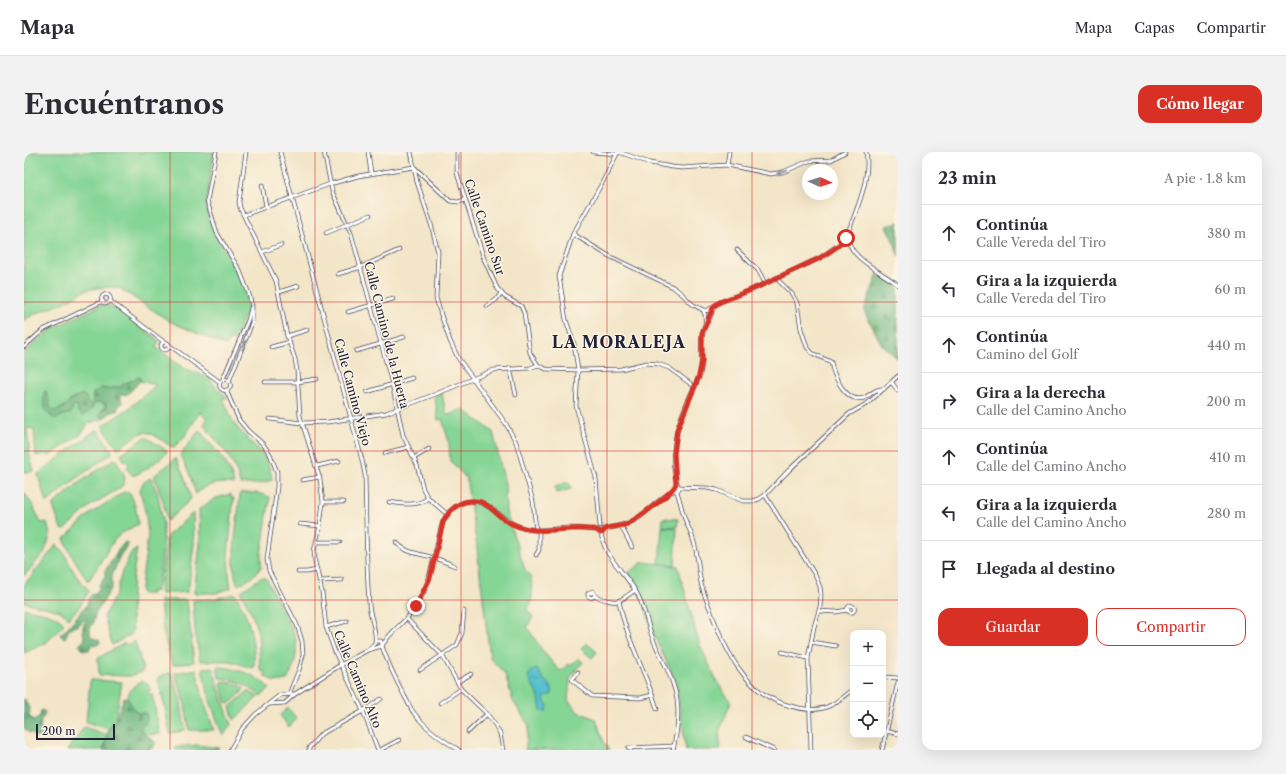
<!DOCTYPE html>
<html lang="es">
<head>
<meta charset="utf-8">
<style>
  body { margin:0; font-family:"Libre Caslon Text",serif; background:#f2f2f3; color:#2b2b33 }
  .controls { position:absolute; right:12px; bottom:12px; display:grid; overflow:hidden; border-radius:8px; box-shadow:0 4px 16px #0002 }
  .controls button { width:36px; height:36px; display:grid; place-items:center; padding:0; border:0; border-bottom:1px solid #e1e1e2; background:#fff; color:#2b2b33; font:20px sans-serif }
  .compass { position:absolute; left:778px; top:12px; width:36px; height:36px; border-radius:50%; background:#fff; box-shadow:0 4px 16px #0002; rotate:93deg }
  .scale { position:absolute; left:12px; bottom:10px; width:79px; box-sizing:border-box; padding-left:4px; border:2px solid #22223b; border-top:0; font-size:11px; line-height:14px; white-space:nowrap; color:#22223b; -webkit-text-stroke:3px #fcf5e5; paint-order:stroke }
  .stop { position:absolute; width:12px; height:12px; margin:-9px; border:3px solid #d93025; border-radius:50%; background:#fff }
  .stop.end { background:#d93025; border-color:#fff; box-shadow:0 1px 4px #0008 }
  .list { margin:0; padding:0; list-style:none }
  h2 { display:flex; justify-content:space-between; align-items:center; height:52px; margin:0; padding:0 16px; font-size:17px }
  h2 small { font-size:13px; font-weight:400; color:#7c7c81 }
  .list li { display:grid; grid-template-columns:26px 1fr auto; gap:12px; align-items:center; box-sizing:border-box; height:56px; padding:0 16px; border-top:1px solid #e1e1e2 }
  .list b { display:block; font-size:15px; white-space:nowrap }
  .list p { margin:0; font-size:13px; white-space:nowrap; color:#7c7c81 }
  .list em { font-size:13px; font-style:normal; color:#7c7c81 }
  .actions { display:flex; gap:8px; padding:12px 16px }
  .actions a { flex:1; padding:9px 0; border:1px solid #d93025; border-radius:12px; text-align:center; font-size:14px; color:#d93025 }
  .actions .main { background:#d93025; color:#fff }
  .icon { flex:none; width:22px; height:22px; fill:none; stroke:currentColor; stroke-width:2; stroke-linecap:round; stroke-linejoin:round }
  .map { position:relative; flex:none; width:874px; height:598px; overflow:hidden; border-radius:12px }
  header { display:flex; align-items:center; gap:24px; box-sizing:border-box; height:56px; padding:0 20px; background:#fff; border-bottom:1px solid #e1e1e2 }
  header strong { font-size:19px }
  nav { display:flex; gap:22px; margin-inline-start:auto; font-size:14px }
  .intro { display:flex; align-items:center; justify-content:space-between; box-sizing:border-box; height:96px; padding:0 24px }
  h1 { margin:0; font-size:28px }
  .button { padding:10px 18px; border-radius:12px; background:#d93025; color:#fff; font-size:14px; font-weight:700 }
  main { display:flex; gap:24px; padding:0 24px }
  aside { flex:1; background:#fff; border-radius:12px; box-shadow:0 4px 16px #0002 }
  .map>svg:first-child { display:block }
  .green { fill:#85d595; stroke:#547c68 }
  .forest { fill:url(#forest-firs); stroke:#476c5c }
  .water { fill:url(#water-ripples); stroke:#3c7284 }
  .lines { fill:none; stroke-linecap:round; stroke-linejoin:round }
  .minor-casing { stroke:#413f50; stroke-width:4.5 }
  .minor { stroke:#fff; stroke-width:3 }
  .oneway { fill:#9c9ca7 }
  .route { stroke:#d93025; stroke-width:5 }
  .grid { fill:none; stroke:#d62828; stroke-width:1; stroke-opacity:0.55 }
  .labels { text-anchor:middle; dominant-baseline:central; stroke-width:3; stroke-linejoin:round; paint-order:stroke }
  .street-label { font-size:12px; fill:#22223b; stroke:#fcf5e5 }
  .district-label { font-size:16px; font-weight:bold; letter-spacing:1px; fill:#22223b; stroke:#fcf5e5 }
</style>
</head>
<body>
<header>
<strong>Mapa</strong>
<nav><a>Mapa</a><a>Capas</a><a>Compartir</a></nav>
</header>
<div class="intro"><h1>Encuéntranos</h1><a class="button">Cómo llegar</a></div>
<main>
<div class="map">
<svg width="874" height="598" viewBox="0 0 874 598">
  <defs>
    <pattern id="forest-firs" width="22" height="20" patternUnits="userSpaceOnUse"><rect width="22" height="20" fill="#6cb67e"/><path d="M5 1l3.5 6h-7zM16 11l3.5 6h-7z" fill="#589468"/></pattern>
    <pattern id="water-ripples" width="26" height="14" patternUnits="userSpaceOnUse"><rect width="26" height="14" fill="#55c1ce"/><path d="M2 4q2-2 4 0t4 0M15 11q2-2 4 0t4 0" fill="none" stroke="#469ca8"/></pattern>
  </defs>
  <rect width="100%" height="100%" fill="#fcf5e5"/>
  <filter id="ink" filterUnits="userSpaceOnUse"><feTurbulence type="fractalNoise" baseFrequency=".025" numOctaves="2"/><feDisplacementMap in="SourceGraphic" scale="8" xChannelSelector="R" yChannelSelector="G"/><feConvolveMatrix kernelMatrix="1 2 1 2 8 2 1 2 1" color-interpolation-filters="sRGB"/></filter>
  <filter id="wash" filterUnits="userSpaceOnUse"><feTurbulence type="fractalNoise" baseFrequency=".012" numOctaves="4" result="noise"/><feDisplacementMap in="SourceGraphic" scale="16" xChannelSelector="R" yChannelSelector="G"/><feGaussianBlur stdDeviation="0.9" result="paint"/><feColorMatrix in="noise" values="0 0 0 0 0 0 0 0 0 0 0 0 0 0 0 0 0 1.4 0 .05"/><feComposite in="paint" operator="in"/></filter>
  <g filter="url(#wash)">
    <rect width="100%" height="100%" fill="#f3e5c8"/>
    <!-- green -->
    <g class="green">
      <path d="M0 0H190L182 53 189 79 215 123 224 148V155L211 188H205L202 194 147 170 95 136C86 135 76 135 67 137 58 139 51 145 42 149 29 157 11 159 0 169Z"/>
      <path d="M82 153 91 156 133 187 135 189 132 195 159 216 184 225 196 240 201 243 203 246 199 247C204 257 207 267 213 275 229 295 245 300 248 328L234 332H216C211 306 195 293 180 273L183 266 176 260 161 284 150 295H148C119 276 124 275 95 296L92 295 78 274 104 257 132 233 115 229 117 226 115 225 99 232 98 235C83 236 79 242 68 251L64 252 50 246 45 249 53 252 66 259 71 251 76 250 82 253 75 263 81 266 65 271 56 283 25 304 20 302 12 304 10 277 3 276 6 305 10 319 0 320V201L26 178 75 154Z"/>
      <path d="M418 241 422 261 425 263 439 257 469 280 481 332 482 360 501 418 507 424 508 445 507 451 503 458 509 465 503 475 520 501 536 519 545 512 547 514 554 506 559 510 546 526 544 548 554 560 572 567 579 588 585 598H501L505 574 489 549 481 522 466 506 452 388 442 326 426 308 425 290 418 267 414 268 411 244Z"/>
      <path d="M73 277 87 297 88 301 58 322 22 351 14 322Z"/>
      <path d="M175 279H176C189 296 206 310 210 332 194 330 184 331 172 342L165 321 156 303Z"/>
      <path d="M120 286H123L142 298 143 300C139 305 114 325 108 323 105 321 104 317 103 315L105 313 102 308 100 309 97 302Z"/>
      <path d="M90 307 92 308 101 324 100 332 96 336 66 354 40 378 37 377 29 354 30 352 56 330Z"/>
      <path d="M151 307H152L162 329 167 347 143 369 139 349 130 324Z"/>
      <path d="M126 326H127L134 343 139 371V399L133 439H128V442H118L117 440V435L124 384 122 363 116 338 119 331Z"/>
      <path d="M545 330 547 337 533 341 531 334Z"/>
      <path d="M0 340 9 354 17 371 23 370 26 384 20 401 0 424Z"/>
      <path d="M100 340H104C111 347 113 363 114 372L98 381 91 387 65 428H63L47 402 40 387 67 361Z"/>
      <path d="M216 341H233L246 345 237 403V416L227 426 214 433C204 412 215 365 216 341Z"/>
      <path d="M207 342V346H210L209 352 204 405 205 422 207 436 192 441H170L176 393 175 357 192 346Z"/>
      <path d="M169 361 170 391 164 440 137 442C134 429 143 399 143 384Z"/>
      <path d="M639 366 654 367 653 375 638 374Z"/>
      <path d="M638 375 653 376 651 413 635 412Z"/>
      <path d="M33 392 35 397H38L51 422 65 439 55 455 45 466 36 459 0 450V433Z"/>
      <path d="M113 397C108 425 106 451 109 479L108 482 88 493 80 464 93 440 97 423 105 405 107 401Z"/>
      <path d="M619 410 654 414 675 491 693 530 707 550 695 580 697 598H662L652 530 629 481 616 440 604 421Z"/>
      <path d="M238 425 242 426 271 483C275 500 271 514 263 528L250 530 240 523 242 522 240 519 238 520 236 516 234 481 228 462 217 441V439Z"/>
      <path d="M210 442 212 443C225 466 231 487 230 514L228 516 206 509H176L171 478 169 448 190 447Z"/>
      <path d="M136 448H162L163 449 170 510 149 513 148 512 139 479Z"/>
      <path d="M0 456C15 461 29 459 40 472L22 491 0 501Z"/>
      <path d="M111 489 119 517 118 520 106 524 75 523 74 506 101 491 103 493Z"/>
      <path d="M562 491 573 500 568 506 557 497Z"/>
      <path d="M188 515 207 572 200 583 198 582 186 549 178 517 179 516Z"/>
      <path d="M193 515C210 515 235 523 246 537L236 544C224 533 211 527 195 526Z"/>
      <path d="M172 517 180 550 190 578H165L161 552 151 521Z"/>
      <path d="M146 521H148L157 551 161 578 146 582 141 556 134 528 136 524Z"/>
      <path d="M67 528 98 530 91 570H88L86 578 62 570 66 530Z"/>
      <path d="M118 529 124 532 127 538 124 539 125 542H128L136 582 118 583 96 581C100 563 99 536 118 529Z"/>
      <path d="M199 529 212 532 220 536 219 539 205 552 202 550 197 532Z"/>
      <path d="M224 539 234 545 210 568 206 555Z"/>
      <path d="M264 556 273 567 265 575 256 563Z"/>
      <path d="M60 575 87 584 86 598H43Z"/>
      <path d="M173 593 195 596 194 598H152L151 595Z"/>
    </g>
    <!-- forest -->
    <g class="forest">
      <path d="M874 70V104L871 93 862 74Z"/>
      <path d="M853 123 872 133 874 137V207L858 193 840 159Z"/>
      <path d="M115 225 117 227C113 233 108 239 102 243L100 242 97 243V248L99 251 94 254V258L86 261 81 266 75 263 82 253 76 250 71 251 66 259 58 264 54 260 53 252 49 254 47 261 40 263 32 267C20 262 19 253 20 240L22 239 27 257 31 259C41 256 48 246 58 242L62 245 63 250 65 252 68 251 69 247 68 242 77 236 85 237 92 235H98L99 232Z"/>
      <path d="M101 390 104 392 103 396 99 399 95 406 88 424V435L71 463 69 472 66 476C66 486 67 485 75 488L76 491 73 493 68 492 65 498H59L55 493 61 487C58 479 58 475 62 468L61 467 54 474H50L45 477 41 486 37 484 36 482C41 480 58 458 63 453 64 438 76 444 75 433L81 424V419L95 397Z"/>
      <path d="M100 545 104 547 113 561H122L123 568 116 578 132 591 129 596 123 598H79L84 579 93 565Z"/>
      <path d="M0 546 6 558 5 565 8 566 9 569 17 563 16 560 18 558 21 560 20 564 17 568 16 576 19 579 18 584 15 586 10 584 9 581H5L0 576Z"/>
    </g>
    <!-- water -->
    <path class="water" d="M513 517C515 520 516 523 518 526 523 531 530 534 528 542L521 545 520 548 524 554 522 560 517 559 515 545 504 524 509 518Z"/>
  </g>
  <g filter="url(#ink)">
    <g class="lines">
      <defs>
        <g id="minor">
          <path d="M192 0 183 49 193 81 216 119 225 142 228 154V170L225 179 205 229"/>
          <path d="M222 0 215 50 216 56 252 129 263 184 271 207 273 219 276 264 296 327 299 350 296 374 290 399 291 410 298 440 302 475 311 500 339 559 354 598"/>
          <path d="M256 0 338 308 341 323C342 366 342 409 345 451 345 464 353 477 351 490"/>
          <path d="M300 0 308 39 327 81 334 106 368 232 379 283 393 313 399 337 404 346 423 362"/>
          <path d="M344 0 347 21"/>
          <path d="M387 0 393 30 407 72 414 100 412 146 417 163 426 189 434 206 482 272 492 290 509 349 512 378"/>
          <path d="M433 0V21L460 107 473 136 481 145 497 154 500 161 506 201 514 213 522 217 554 218 597 217 622 211 634 212 645 216 671 235"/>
          <path d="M569 0 593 2"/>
          <path d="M595 0 626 11 648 15 658 16 703 13 747 22 759 20 785 9 807 8 821 0"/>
          <path d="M842 0C847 25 833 57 824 80 820 105 859 120 874 133"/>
          <path d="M703 13 705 0"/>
          <path d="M238 33 242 54"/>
          <path d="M220 63 306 32 334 24 390 15 426 49 434 50 441 48"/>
          <path d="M302 81 346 63"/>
          <path d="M549 82 585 104 649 135 658 142 668 152 679 158"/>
          <path d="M713 98 734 118 741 131"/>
          <path d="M238 100 257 93"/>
          <path d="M314 122 337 115 375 98"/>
          <path d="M752 126 768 142 773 151 777 177 783 195 788 201 807 210C809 223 822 252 840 246 848 242 851 236 860 237"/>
          <path d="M255 140 274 134"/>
          <circle cx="82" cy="147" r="4.5"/>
          <path d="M86 149 140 190"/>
          <path d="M463 154 472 148 477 141"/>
          <path d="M684 158 696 150 727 138 796 106 824 86"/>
          <path d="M324 160 369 147"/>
          <path d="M681 163 679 158 686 159 688 161 683 171"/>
          <path d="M263 184 283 178"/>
          <circle cx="141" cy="194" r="4"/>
          <path d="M145 193 196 230"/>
          <path d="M0 195 19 178 79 149"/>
          <path d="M247 195 266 190"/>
          <path d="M332 199 380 185"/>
          <path d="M486 216 492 243"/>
          <path d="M199 227 224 168 227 156"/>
          <circle cx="201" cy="233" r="5.5"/>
          <path d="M241 230H273L293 227"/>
          <path d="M868 231 874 239"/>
          <path d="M202 238 215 268 224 279 239 292 246 302 253 320V335L243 407 245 419 273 473 278 489 279 503 276 515 265 542"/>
          <path d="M343 240 388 226"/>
          <path d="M246 267 278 271 304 270 362 261 412 242 470 218 506 216 514 213"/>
          <path d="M361 301 385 295"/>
          <path d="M390 306 405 297"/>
          <path d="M293 314 315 309"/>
          <path d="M278 328 296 325"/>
          <circle cx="653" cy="336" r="2"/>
          <path d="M654 334C644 306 652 277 663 251 667 241 673 232 676 222 679 210 677 198 678 186 678 178 683 173 681 165"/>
          <path d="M654 335 683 336 693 338 719 349H729L735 347 741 343 765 318 825 262 844 251 874 224"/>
          <path d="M652 338C656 346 657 356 660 364 662 372 667 379 669 387 674 401 674 417 677 431 679 441 684 451 687 460 701 497 720 539 760 552 775 557 793 561 807 553 815 549 822 542 829 537"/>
          <path d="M741 343 791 423 796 435 797 443 796 455 790 475 784 506 787 598"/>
          <path d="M299 350H320"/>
          <path d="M365 350C379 352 393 355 404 346"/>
          <path d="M276 372 296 374"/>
          <path d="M576 374 572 326 552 254 554 218 550 192 542 168 535 124 549 82 577 33 594 0"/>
          <path d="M597 374 608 395"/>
          <path d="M575 380H579L580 377C593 375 605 372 616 365 627 356 638 344 651 338"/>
          <path d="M577 381C580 404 599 419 611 438 620 451 623 472 629 487 635 502 644 516 649 532 657 554 654 576 649 598"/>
          <path d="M292 390H316"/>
          <path d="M372 390C382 402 396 401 410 406 417 408 424 411 431 414"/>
          <path d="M512 403 515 398V379"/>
          <path d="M274 420H283L293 418"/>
          <path d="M295 429 318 428"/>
          <path d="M571 444 569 439 564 441V444L567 446 571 444C592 452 593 452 611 438"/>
          <path d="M595 449C602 487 622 520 633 557"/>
          <circle cx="827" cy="457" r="3.5"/>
          <path d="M795 459 812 460 823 458"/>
          <path d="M383 467 413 498 418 503 437 537 463 562 471 573 476 582 479 598"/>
          <path d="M302 475 323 469"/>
          <path d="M787 490 812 494"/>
          <path d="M358 494C366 479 382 470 392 455 408 429 410 399 419 370 423 361 428 355 438 351 456 344 467 357 481 367 487 372 496 375 503 377 518 380 532 376 546 376 555 376 564 378 574 378"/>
          <path d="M358 494C364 512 372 528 381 545 384 550 386 556 390 561 402 577 418 588 435 598"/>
          <path d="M345 497 353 489H357L358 493"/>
          <path d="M758 500 784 506"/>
          <path d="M396 518 433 493 438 481 440 459"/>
          <path d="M554 520 548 528 568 544 616 546 629 543"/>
          <path d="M859 525 874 526"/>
          <path d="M433 530 447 522"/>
          <path d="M416 551 437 537"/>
          <path d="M246 552 261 551 271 542 318 512 344 498 358 494"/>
          <path d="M862 579 874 582"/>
          <path d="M444 580 463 562"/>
          <path d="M722 585 750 598"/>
          <path d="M206 598 218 577 232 562 256 543 271 542"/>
          <path d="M285 598V596L297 582 339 559 357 547"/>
          <path d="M356 598 375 588"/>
          <path d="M607 598 604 596 650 594"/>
          <path d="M858 598 874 530"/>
        </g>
      </defs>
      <!-- minor casing -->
      <use href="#minor" class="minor-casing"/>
      <!-- minor -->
      <use href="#minor" class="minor"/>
    </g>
    <!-- one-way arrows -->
    <defs><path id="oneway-solid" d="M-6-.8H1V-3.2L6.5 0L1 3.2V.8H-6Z"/></defs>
    <g class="oneway">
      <use href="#oneway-solid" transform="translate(758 20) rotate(163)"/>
      <use href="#oneway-solid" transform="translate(220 193) rotate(-68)"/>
    </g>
  </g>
  <g class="lines" filter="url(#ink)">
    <!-- route -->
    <path class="route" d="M392 454 406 426 419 370C425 358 436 348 450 349 463 349 471 361 481 368 488 372 497 376 504 377 524 381 544 375 563 377 566 377 570 377 572 378 574 378 575 380 577 381 579 380 580 378 581 377 587 374 596 375 603 372 613 367 651 340 652 331L650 302 653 278 675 224 678 209V181L690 154 696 150 727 138 796 106 814 94 822 86"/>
  </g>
  <!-- grid -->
  <path class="grid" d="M146 0V598M291 0V598M437 0V598M583 0V598M728 0V598M0 150H874M0 299H874M0 448H874"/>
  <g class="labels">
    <!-- street labels -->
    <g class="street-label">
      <text transform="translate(461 75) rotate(71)">Calle Camino Sur</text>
      <text transform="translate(363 183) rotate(76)">Calle Camino de la Huerta</text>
      <text transform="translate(329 240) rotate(75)">Calle Camino Viejo</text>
      <text transform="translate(334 527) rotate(67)">Calle Camino Alto</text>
    </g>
    <!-- district labels -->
    <g class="district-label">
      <text x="595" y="190">LA MORALEJA</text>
    </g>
  </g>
</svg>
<div class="controls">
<button>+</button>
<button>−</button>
<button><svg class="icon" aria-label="locate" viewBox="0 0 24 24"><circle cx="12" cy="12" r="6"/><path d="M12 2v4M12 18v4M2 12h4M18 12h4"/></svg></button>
</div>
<svg class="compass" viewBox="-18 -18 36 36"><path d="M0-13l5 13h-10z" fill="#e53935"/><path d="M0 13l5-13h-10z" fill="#7c7c81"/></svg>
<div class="scale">200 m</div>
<div class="stop" style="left:822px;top:86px"></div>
<div class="stop end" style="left:392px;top:454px"></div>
</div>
<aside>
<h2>23 min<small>A pie · 1.8 km</small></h2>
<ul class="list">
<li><svg class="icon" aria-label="ahead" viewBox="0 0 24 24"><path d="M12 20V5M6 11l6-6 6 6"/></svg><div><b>Continúa</b><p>Calle Vereda del Tiro</p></div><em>380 m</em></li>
<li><svg class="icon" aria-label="left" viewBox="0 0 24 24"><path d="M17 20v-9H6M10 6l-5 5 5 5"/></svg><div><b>Gira a la izquierda</b><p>Calle Vereda del Tiro</p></div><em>60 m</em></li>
<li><svg class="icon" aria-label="ahead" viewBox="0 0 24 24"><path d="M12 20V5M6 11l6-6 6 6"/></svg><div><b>Continúa</b><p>Camino del Golf</p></div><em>440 m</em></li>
<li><svg class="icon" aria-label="right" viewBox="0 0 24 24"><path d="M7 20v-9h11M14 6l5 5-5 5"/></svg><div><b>Gira a la derecha</b><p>Calle del Camino Ancho</p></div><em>200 m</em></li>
<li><svg class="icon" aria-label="ahead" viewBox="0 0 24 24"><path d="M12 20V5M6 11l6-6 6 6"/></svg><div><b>Continúa</b><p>Calle del Camino Ancho</p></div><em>410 m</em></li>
<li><svg class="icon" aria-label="left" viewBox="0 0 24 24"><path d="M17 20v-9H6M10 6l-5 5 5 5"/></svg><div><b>Gira a la izquierda</b><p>Calle del Camino Ancho</p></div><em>280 m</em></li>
<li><svg class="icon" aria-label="arrive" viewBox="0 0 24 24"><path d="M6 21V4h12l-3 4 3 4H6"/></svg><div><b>Llegada al destino</b></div></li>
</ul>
<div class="actions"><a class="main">Guardar</a><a>Compartir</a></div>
</aside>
</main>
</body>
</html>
